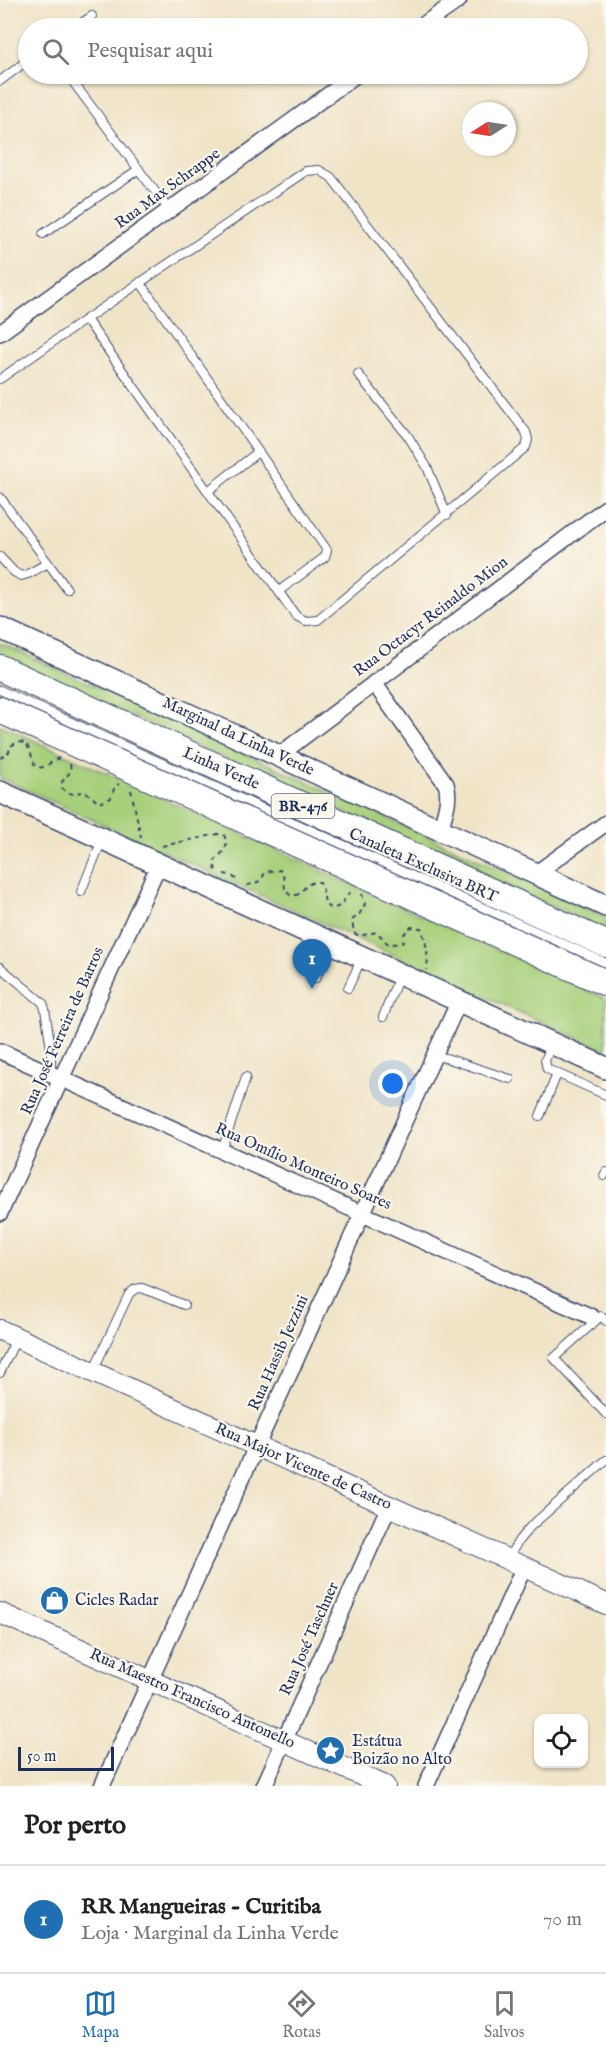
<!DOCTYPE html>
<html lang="pt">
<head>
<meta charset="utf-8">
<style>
  body { margin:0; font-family:"IM FELL English",serif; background:#f2f2f2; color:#222 }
  .controls { position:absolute; right:18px; bottom:18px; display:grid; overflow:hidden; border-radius:12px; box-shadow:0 2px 4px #0004 }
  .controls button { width:54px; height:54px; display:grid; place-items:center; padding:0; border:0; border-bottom:2px solid #e0e0e0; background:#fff; color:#222; font:30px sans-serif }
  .compass { position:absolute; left:462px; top:102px; width:54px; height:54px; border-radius:50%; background:#fff; box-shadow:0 2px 4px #0004; rotate:258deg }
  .scale { position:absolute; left:18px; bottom:15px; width:96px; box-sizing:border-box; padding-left:6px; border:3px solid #1b2f5e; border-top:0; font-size:16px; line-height:21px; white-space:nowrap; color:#1b2f5e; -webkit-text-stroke:4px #fbf7ec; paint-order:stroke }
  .you { position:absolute; left:393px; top:1084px; width:21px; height:21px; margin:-15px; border:4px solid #fff; border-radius:50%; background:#1a73e8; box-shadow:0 0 0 9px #1a73e833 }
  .badge { display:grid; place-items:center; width:39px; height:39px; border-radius:50%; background:#1f6fb2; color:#fff; font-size:20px; font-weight:700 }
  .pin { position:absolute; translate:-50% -50px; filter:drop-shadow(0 2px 3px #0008) }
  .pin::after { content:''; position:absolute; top:32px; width:21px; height:18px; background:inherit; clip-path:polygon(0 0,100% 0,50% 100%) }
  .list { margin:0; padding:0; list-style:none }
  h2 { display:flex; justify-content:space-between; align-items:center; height:78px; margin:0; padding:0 24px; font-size:26px }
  h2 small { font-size:20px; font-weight:400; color:#767676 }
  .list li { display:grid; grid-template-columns:39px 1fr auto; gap:18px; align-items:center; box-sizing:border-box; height:108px; padding:0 24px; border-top:2px solid #e0e0e0 }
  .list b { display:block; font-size:22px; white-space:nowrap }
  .list p { margin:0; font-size:20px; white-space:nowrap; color:#767676 }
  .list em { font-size:20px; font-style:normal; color:#767676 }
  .icon { flex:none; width:33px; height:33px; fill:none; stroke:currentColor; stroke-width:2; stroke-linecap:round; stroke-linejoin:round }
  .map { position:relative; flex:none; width:606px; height:1786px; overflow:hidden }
  .search { position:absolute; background:#fff; box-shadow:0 2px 4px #0004; left:18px; right:18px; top:18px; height:66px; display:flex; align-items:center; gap:15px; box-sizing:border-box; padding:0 21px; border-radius:33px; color:#767676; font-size:22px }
  .sheet { height:186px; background:#fff }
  nav { display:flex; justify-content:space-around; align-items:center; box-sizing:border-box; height:84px; border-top:2px solid #e0e0e0; background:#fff; font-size:16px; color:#767676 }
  nav a { display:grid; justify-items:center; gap:3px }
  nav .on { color:#1f6fb2 }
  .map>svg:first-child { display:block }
  .green { fill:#a7d07b; stroke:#61806c; stroke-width:1.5 }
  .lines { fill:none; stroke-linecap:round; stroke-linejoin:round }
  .service-casing { stroke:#3b4a6e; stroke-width:10 }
  .minor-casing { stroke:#3b4a6e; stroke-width:18 }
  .tertiary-casing { stroke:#3b4a6e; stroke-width:22 }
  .secondary-casing { stroke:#3b4a6e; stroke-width:24 }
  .trunk-casing { stroke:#3b4a6e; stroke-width:28 }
  .path { stroke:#3b4a6e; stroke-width:2; stroke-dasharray:4.5 4.5; stroke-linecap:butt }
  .service { stroke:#fff; stroke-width:8 }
  .minor { stroke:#fff; stroke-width:15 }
  .tertiary { stroke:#fff; stroke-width:20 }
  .secondary { stroke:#fff; stroke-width:21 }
  .trunk { stroke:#fff; stroke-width:26 }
  .labels { text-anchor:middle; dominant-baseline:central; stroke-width:4.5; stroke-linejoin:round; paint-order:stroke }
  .shield { fill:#fbf7ec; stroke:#5e6b89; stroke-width:1.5 }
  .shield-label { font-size:15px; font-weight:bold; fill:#1b2f5e }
  .street-label { font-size:16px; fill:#1b2f5e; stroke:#fbf7ec }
  .poi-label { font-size:16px; fill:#1b2f5e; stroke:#fbf7ec; text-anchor:start }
</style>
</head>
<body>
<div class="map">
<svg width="606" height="1786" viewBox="0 0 606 1786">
  <rect width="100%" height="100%" fill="#fbf7ec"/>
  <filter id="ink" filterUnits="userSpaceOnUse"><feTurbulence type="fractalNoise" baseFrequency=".0167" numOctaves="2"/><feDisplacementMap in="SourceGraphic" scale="12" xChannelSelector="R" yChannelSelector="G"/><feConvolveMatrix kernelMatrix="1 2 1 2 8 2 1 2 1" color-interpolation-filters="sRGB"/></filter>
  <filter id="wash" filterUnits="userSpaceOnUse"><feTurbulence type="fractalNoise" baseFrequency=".008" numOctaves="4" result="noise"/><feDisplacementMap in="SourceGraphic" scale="24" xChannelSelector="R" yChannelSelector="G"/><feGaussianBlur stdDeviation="1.35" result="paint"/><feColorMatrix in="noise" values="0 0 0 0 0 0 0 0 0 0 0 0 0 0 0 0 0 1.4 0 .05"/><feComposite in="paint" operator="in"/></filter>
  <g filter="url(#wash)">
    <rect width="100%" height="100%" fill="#f0e4c7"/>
    <!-- green -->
    <g class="green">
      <path d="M0 643 606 917V931L0 657Z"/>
      <path d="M0 725 606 999V1051L0 778Z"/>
    </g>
  </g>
  <g filter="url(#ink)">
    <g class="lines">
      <defs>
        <g id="service">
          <path d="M74 28 92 16"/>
          <path d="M67 74 169 210"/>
          <path d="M0 81 28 60"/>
          <path d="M43 234 139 169"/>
          <path d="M140 282 327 550 325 557 279 591"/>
          <path d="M358 374 408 436 427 467 447 515"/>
          <path d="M0 379 86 319 306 171 319 170 331 177 526 432 528 440 526 447 318 620 306 621 296 616 86 319"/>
          <path d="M208 491 258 452"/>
          <path d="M0 497 67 589"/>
          <path d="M0 557 14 572 21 576 28 574 48 563"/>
          <path d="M0 690 606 963"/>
          <path d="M81 892 102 840"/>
          <path d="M0 967 43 1003 45 1009 51 1049V1073"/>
          <path d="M316 978 331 944"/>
          <path d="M348 988 362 958"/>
          <path d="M383 1017 399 976"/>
          <path d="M552 1045 545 1060 547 1069 606 1095"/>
          <path d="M435 1056 446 1058 510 1079"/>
          <path d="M540 1116 557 1074"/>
          <path d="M222 1151 246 1077"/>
          <path d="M604 1176 606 1172"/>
          <path d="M606 1321 601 1316 554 1358 606 1414"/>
          <path d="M93 1371 129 1294 135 1289 142 1288 184 1305"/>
          <path d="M0 1373 16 1339"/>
          <path d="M508 1558 519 1540 530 1527 606 1460"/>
        </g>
        <g id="minor">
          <path d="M419 28 459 0"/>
          <path d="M0 333 357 74"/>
          <path d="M374 683 446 784C451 799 444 815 440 830"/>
          <path d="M278 756 606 508"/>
          <path d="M535 874 606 823"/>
          <path d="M0 1051 592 1317"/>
          <path d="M0 1213 159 864"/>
          <path d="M102 1786 459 1001"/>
          <path d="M264 1786 389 1506"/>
          <path d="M426 1786 524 1567"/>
        </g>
        <g id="tertiary">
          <path d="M0 1330 606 1604"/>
          <path d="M0 1613 385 1786"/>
        </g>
        <g id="secondary">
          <path d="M0 628 606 906"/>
          <path d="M0 792 606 1068"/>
        </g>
        <g id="trunk">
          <path d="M0 668 606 944"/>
          <path d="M0 710 606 983"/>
        </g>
      </defs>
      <!-- service casing -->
      <use href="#service" class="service-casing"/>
      <!-- minor casing -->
      <use href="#minor" class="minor-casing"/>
      <!-- tertiary casing -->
      <use href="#tertiary" class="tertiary-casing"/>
      <!-- secondary casing -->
      <use href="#secondary" class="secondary-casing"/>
      <!-- trunk casing -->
      <use href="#trunk" class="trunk-casing"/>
      <!-- path -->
      <g class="path">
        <path d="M0 758 9 752 10 746 19 742 26 743 30 751 35 766C45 771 50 761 59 758"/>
        <path d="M70 764 71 771 62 782V788L66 792 73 794 85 791 99 803 111 798 115 786 119 784"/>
        <path d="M131 790 141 837"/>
        <path d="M162 846 218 834 224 835C230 850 222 851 214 862L216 871"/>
        <path d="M224 874 231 875 237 880"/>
        <path d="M247 885C257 884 262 881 265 872L280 870 284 878 285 890 290 895H297C306 888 307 881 320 882 325 891 322 900 328 907 344 911 342 898 352 891"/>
        <path d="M362 894 365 904 359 915 352 920 354 933 359 936 377 932 389 945 403 942 404 934 411 927 421 928C426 941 429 956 427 970"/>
      </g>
      <!-- service -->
      <use href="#service" class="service"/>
      <!-- minor -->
      <use href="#minor" class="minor"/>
      <!-- tertiary -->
      <use href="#tertiary" class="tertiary"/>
      <!-- secondary -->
      <use href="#secondary" class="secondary"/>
      <!-- trunk -->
      <use href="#trunk" class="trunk"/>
    </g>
  </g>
  <!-- icons -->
  <defs>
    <symbol id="shop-disc" viewBox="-11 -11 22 22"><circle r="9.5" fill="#1f6fb2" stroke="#fbf7ec"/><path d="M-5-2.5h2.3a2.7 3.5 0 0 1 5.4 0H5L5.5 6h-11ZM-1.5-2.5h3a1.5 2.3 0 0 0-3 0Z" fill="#fff"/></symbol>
    <symbol id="sight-disc" viewBox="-11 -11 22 22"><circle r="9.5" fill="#1f6fb2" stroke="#fbf7ec"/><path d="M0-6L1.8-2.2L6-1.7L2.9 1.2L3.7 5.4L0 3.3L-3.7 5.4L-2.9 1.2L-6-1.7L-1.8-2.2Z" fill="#fff"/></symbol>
  </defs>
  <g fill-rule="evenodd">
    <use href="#shop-disc" x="38" y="1584" width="33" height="33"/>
    <use href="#sight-disc" x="314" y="1734" width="33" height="33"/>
  </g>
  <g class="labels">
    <!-- shield labels -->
    <rect class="shield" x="271.5" y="794" width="63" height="24" rx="4.5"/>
    <g class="shield-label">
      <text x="303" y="806">BR-476</text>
    </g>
    <!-- street labels -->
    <g class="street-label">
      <text transform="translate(168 189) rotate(-36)">Rua Max Schrappe</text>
      <text transform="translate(431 617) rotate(-37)">Rua Octacyr Reinaldo Mion</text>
      <text transform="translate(238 737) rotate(25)">Marginal da Linha Verde</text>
      <text transform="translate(221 769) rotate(24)">Linha Verde</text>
      <text transform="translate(423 866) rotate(24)">Canaleta Exclusiva BRT</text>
      <text transform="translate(63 1031) rotate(-66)">Rua José Ferreira de Barros</text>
      <text transform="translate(303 1167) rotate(24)">Rua Omílio Monteiro Soares</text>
      <text transform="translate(279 1353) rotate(-66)">Rua Hassib Jezzini</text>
      <text transform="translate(303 1467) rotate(24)">Rua Major Vicente de Castro</text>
      <text transform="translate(310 1639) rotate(-66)">Rua José Taschner</text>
      <text transform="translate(192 1699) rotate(24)">Rua Maestro Francisco Antonello</text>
    </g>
    <!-- poi labels -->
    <g class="poi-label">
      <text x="75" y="1601">Cicles Radar</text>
      <text x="352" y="1742">Estátua<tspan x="352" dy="18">Boizão no Alto</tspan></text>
    </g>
  </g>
</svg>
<div class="controls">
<button><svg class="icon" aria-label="locate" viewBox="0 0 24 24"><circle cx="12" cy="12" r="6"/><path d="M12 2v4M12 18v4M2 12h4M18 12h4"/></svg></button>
</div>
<svg class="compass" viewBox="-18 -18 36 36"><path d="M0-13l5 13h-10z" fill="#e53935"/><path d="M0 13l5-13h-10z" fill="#767676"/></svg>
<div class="scale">50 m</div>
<div class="you"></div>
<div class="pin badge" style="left:312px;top:989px">1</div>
<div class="search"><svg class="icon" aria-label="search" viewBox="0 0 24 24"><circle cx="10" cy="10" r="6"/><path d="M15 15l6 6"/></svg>Pesquisar aqui</div>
</div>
<section class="sheet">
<h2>Por perto<small></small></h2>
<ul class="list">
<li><span class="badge">1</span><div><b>RR Mangueiras - Curitiba</b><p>Loja · Marginal da Linha Verde</p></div><em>70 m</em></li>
</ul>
</section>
<nav>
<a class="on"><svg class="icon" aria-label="map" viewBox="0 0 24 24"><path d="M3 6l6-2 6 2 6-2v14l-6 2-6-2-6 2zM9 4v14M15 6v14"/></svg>Mapa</a>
<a><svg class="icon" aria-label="directions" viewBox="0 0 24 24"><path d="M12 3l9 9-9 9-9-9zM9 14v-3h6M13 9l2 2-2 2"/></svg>Rotas</a>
<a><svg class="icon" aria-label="saved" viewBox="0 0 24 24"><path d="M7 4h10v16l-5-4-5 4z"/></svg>Salvos</a>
</nav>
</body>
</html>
